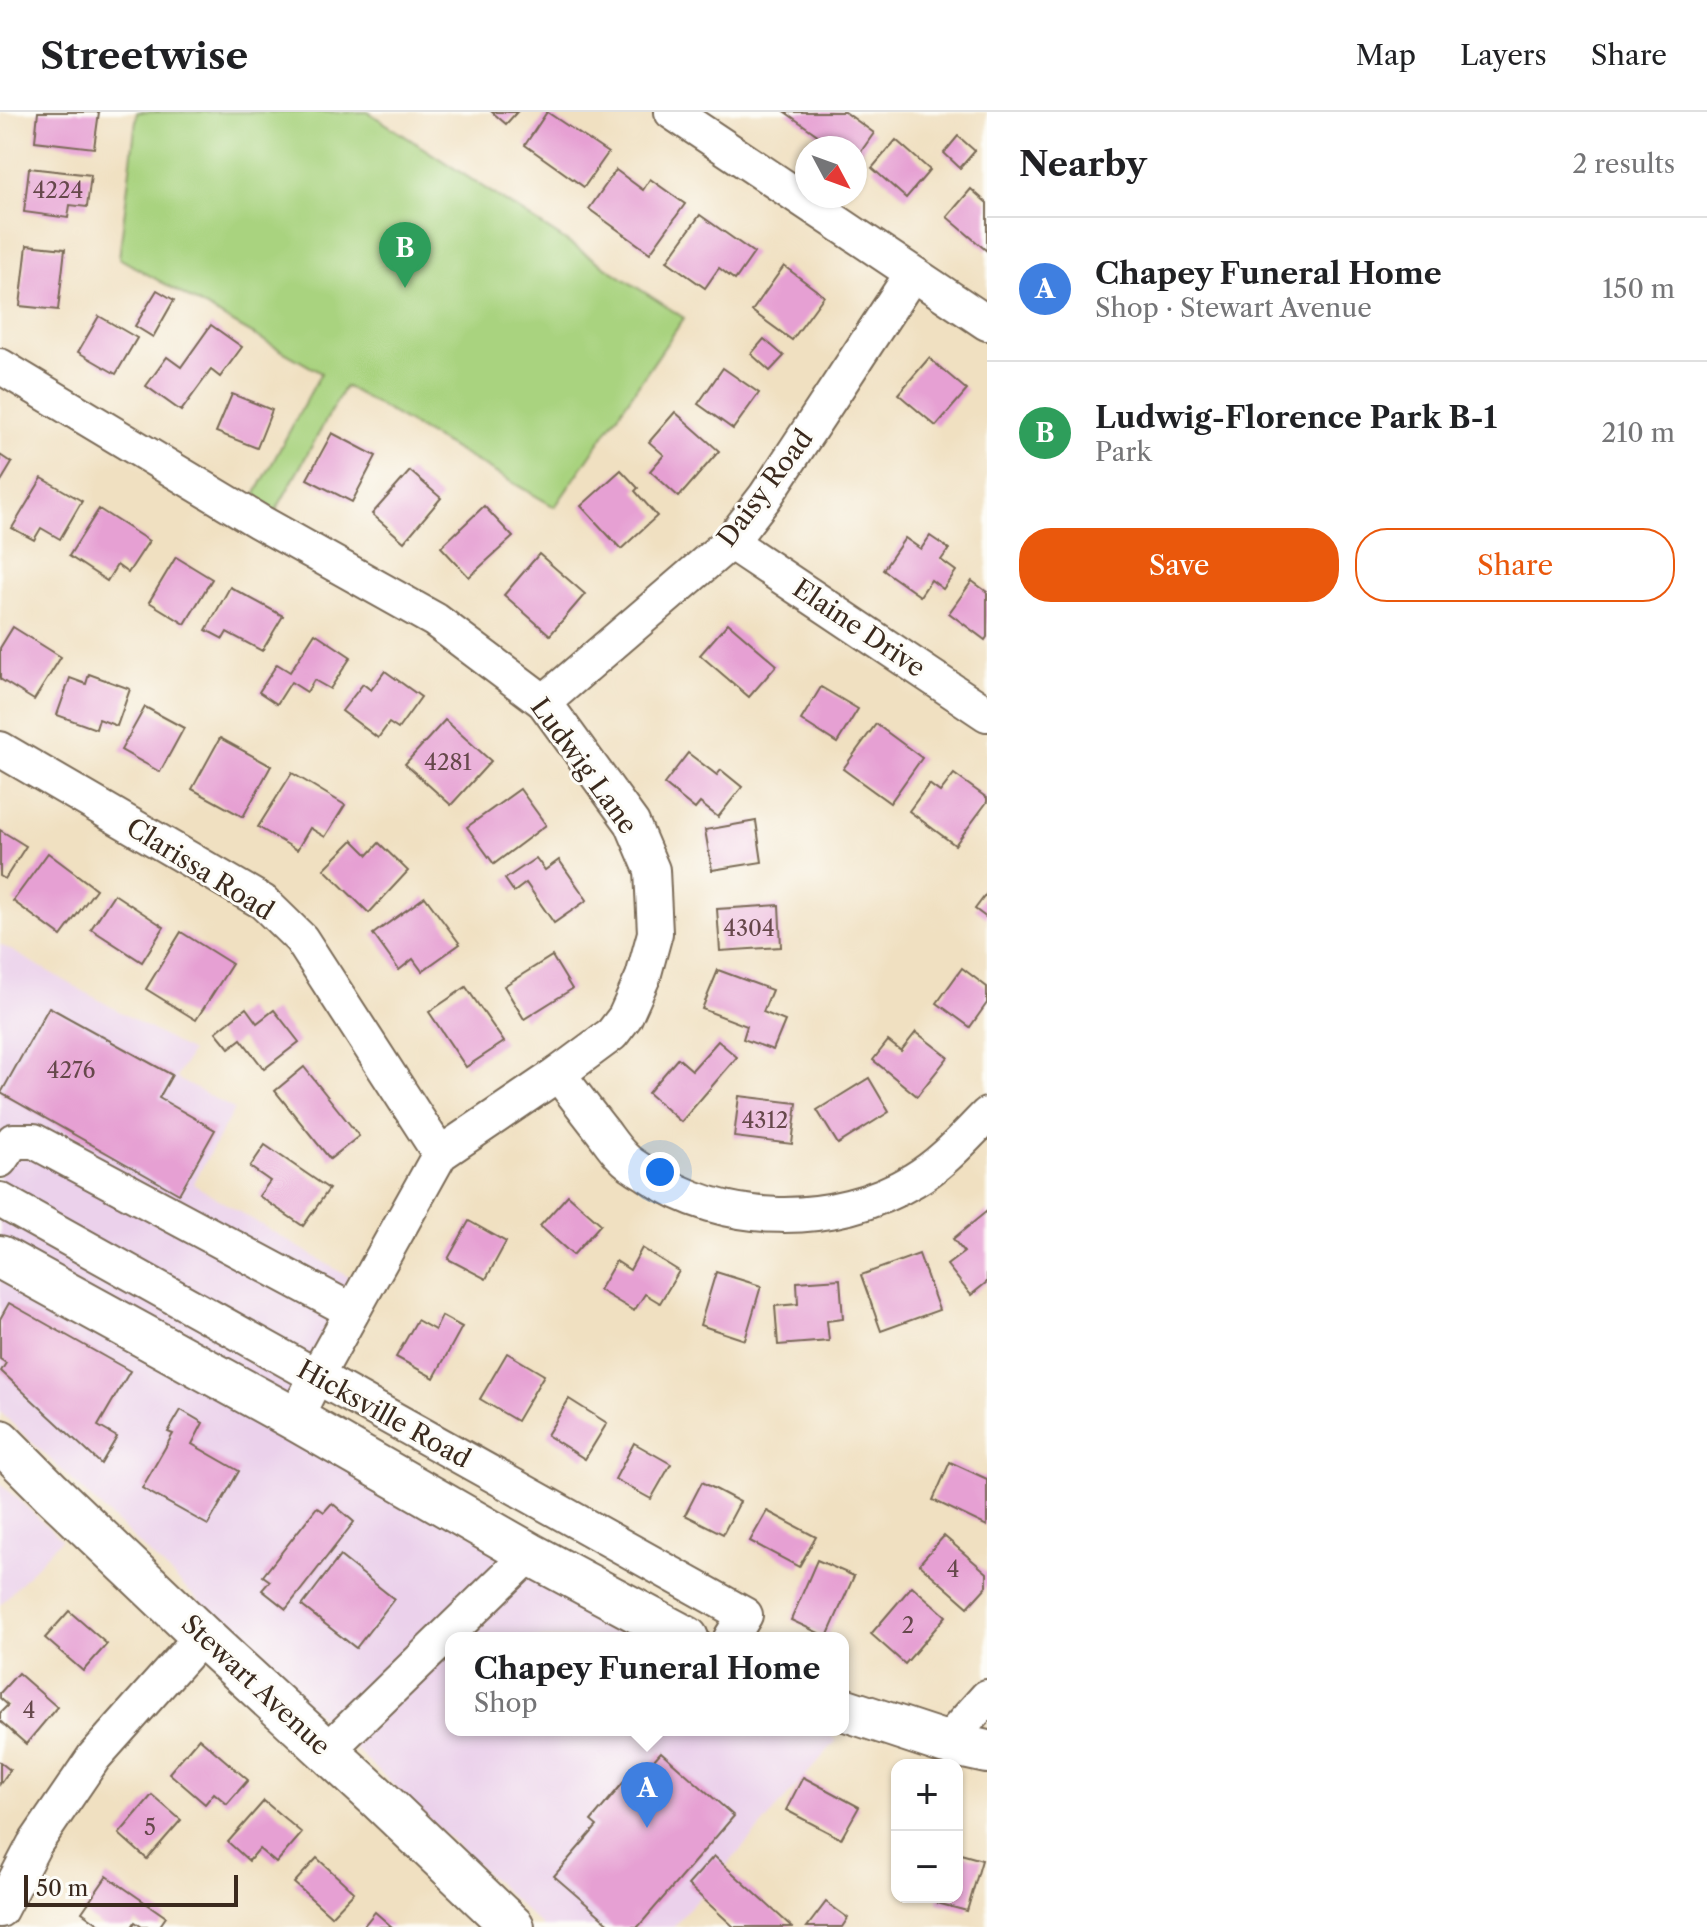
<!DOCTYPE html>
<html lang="en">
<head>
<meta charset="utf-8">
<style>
  body { margin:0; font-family:"Libre Caslon Text",serif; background:#f2f2f2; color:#202124 }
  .controls { position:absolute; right:24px; bottom:24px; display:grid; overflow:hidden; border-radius:16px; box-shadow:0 2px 6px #0004 }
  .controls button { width:72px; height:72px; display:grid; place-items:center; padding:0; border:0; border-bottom:2px solid #e0e0e0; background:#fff; color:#202124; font:40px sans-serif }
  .compass { position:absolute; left:795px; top:24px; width:72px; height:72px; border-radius:50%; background:#fff; box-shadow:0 2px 6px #0004; rotate:131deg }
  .scale { position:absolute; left:24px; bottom:20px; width:214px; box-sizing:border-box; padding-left:8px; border:4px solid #3b2a1e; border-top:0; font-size:22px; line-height:28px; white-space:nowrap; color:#3b2a1e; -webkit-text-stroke:6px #fdfcf7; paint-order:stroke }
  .you { position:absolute; left:660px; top:1060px; width:28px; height:28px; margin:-20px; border:6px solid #fff; border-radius:50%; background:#1a73e8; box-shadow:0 0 0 12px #1a73e833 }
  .badge { display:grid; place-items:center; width:52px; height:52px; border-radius:50%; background:#ea580c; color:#fff; font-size:26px; font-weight:700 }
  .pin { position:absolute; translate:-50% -66px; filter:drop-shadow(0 2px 4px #0008) }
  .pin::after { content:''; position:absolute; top:42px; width:28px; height:24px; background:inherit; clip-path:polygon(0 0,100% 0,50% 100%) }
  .popup { position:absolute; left:445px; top:1520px; width:404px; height:104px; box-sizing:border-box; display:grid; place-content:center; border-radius:16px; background:#fff; filter:drop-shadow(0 2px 6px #0005); font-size:26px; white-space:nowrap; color:#757577 }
  .popup b { font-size:30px; color:#202124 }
  .popup::after { content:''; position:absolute; left:50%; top:100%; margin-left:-16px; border:16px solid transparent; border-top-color:#fff }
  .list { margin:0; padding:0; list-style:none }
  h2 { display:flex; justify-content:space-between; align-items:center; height:104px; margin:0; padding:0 32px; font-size:34px }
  h2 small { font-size:26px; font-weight:400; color:#757577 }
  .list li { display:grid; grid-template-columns:52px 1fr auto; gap:24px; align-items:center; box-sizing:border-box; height:144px; padding:0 32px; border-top:2px solid #e0e0e0 }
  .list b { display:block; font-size:30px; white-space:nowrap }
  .list p { margin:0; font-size:26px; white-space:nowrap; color:#757577 }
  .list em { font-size:26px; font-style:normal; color:#757577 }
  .actions { display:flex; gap:16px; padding:24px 32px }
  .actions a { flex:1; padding:18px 0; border:2px solid #ea580c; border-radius:32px; text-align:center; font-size:28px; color:#ea580c }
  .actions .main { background:#ea580c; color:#fff }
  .map { position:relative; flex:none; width:987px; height:1815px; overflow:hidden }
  header { display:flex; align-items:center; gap:48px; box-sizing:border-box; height:112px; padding:0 40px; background:#fff; border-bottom:2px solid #e0e0e0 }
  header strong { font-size:38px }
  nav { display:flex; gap:44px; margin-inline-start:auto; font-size:28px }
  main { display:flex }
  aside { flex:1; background:#fff }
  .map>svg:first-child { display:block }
  .built { fill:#ebd1eb }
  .green { fill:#a9d37f; stroke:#727e4e; stroke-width:2 }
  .building { fill:#e6a0d3 }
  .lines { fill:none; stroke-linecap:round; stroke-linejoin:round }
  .minor-casing { stroke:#7a6a57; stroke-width:38 }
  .major-casing { stroke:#7a6a57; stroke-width:46 }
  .minor { stroke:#fff; stroke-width:34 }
  .major { stroke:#fff; stroke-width:42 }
  .labels { text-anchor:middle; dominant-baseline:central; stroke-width:6; stroke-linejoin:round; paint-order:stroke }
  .number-label { font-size:22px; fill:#66484b }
  .street-label { font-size:26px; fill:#3b2a1e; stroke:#fdfcf7 }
</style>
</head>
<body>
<header>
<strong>Streetwise</strong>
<nav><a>Map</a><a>Layers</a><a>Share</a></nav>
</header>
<main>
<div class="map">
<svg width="987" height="1815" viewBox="0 0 987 1815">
  <rect width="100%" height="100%" fill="#fdfcf7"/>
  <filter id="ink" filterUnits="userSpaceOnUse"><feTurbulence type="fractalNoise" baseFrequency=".0125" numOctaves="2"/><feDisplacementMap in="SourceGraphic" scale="16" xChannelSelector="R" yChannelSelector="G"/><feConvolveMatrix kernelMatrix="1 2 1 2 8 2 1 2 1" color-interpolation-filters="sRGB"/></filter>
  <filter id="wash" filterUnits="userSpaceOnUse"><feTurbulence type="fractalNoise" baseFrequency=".006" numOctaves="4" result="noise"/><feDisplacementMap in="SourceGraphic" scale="32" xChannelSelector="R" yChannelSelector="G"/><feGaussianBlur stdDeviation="1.8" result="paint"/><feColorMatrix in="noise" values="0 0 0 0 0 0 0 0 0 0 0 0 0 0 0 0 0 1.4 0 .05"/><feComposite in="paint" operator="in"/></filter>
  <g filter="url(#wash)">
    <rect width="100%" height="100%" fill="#f0e0c1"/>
    <!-- built -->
    <g class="built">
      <path d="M0 832 191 940 176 966 234 997 193 1072 352 1167 274 1311 655 1526H451V1618H818L837 1628 673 1815H543L0 1300Z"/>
      <path d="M0 1371 61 1427 0 1493Z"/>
    </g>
    <!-- green -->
    <path class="green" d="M137 0H368L684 206 555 395 345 274 269 411 247 398 321 261 119 146Z"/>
    <g id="blocks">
      <!-- building -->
      <g class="building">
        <path d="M38 0H99L94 36 35 29Z"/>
        <path d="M492 0H517L506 12Z"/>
        <path d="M547 0 608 41 584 75 525 33Z"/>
        <path d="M785 0H845L874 21 855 48V36H836Z"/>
        <path d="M958 24 975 39 960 56 944 41Z"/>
        <path d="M896 28 930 58 906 86 872 56Z"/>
        <path d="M29 56 91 63 87 95 70 93 68 106 24 100Z"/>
        <path d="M616 58 643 78 650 67 685 92 650 141 589 97Z"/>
        <path d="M971 77 987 91V139L947 105Z"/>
        <path d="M700 103 754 141 735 168 719 156 705 176 667 149Z"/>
        <path d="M27 133 65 137 58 198 20 194Z"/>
        <path d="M784 154 824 184 792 228 752 199Z"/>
        <path d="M157 178 174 188 153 225 135 214Z"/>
        <path d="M99 204 137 226 116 262 78 240Z"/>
        <path d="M211 213 242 235 220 265 211 258 181 299 146 274 167 245 181 255Z"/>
        <path d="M764 227 784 244 770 259 751 242Z"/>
        <path d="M929 246 967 278 936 314 898 282Z"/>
        <path d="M723 256 759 281 733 317 698 292Z"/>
        <path d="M232 282 272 298 257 336 216 320Z"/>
        <path d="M675 300 719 339 679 385 650 359 664 343 649 330Z"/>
        <path d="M332 321 376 344 352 390 307 367Z"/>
        <path d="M0 343 12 351 0 371Z"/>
        <path d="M621 358 638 376 635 379 657 404 621 437 581 394Z"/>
        <path d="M410 359 441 386 404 430 372 402Z"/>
        <path d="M42 366 82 389 60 427 41 416 34 428 12 416Z"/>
        <path d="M484 394 513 425 469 465 441 435Z"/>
        <path d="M99 397 149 429 128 461 117 453 107 469 69 444Z"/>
        <path d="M930 424 949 437 941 448 956 459 943 477 931 468 920 484 883 458 905 426 921 437Z"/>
        <path d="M539 442 585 482 550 523 504 483Z"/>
        <path d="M176 445 212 467 185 512 149 490Z"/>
        <path d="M972 469 987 480V525L985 528 949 501Z"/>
        <path d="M230 475 283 504 262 539 227 520 223 527 206 518Z"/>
        <path d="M728 511 777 553 749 585 700 543Z"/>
        <path d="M13 515 61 545 34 588 0 567V536Z"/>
        <path d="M315 521 351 545 330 577 314 568 307 580 291 570 277 592 259 580 277 552 290 560Z"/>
        <path d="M385 559 421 585 398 617 389 611 378 626 342 599 363 572 371 578Z"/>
        <path d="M89 562 130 577 117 614 99 607 96 617 57 603 70 566 86 572Z"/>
        <path d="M821 575 858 597 837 631 801 608Z"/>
        <path d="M145 595 184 616 160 660 121 638Z"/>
        <path d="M445 608 491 649 451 693 405 652Z"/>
        <path d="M876 612 922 646 890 691 843 657Z"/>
        <path d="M220 626 271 654 243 705 192 677Z"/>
        <path d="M688 641 717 663 721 658 742 675 718 705 700 691 695 697 664 672Z"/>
        <path d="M292 661 345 693 325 725 310 716 297 738 258 715Z"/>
        <path d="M954 662 987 686V690L955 733 909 699 929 672 940 680Z"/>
        <path d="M520 677 546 713 494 752 467 715Z"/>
        <path d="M756 709 762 750 712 758 705 718Z"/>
        <path d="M0 718 26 734 5 767 0 764Z"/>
        <path d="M353 728 368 743 379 731 408 759 369 801 324 757Z"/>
        <path d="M48 741 96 777 61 824 13 789Z"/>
        <path d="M536 746 545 758 559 748 587 788 554 811 526 771 514 780 505 767Z"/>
        <path d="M987 781V806L975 797Z"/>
        <path d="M114 782 164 815 142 850 91 817Z"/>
        <path d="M425 785 460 832 422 859 413 847 399 858 373 822Z"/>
        <path d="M779 793 781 835 720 839 717 797Z"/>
        <path d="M181 820 232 852 196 908 146 877Z"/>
        <path d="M552 844 572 877 524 907 504 874Z"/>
        <path d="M962 856 987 875V891L970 915 937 891Z"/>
        <path d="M718 858 772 878 763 900 785 909 773 938 743 927 747 914 702 897Z"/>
        <path d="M466 875 504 930 466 955 429 900Z"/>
        <path d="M49 895 172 963 159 986 215 1018 179 1082 1 981Z"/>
        <path d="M246 896 257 911 274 898 299 930 264 957 241 927 229 936 216 920Z"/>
        <path d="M916 920 948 945 917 984 873 948 888 929 901 939Z"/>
        <path d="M718 929 737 945 681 1010 648 981 678 946 692 958Z"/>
        <path d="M304 955 359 1024 330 1047 275 979Z"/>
        <path d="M869 966 889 1000 838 1032 817 998Z"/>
        <path d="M739 984 797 991 792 1032 734 1025Z"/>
        <path d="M265 1033 329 1077 303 1114 259 1084 270 1069 250 1055Z"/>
        <path d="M568 1083 601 1112 573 1143 540 1114Z"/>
        <path d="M987 1099V1170L971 1183 947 1153 964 1140 953 1127Z"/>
        <path d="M469 1109 506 1130 486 1167 448 1147Z"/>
        <path d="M642 1136 679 1159 660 1191 645 1182 634 1199 599 1178 616 1149 630 1158Z"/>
        <path d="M919 1142 939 1198 881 1219 861 1163Z"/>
        <path d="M716 1160 761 1174 745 1228 700 1213Z"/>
        <path d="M840 1167 843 1207 827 1209 829 1229 778 1233 775 1194 798 1192 797 1170Z"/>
        <path d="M9 1191 130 1259 98 1314 117 1325 101 1352 1 1259 6 1251 0 1247V1207Z"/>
        <path d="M442 1204 462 1215 434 1266 396 1245 417 1208 435 1218Z"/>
        <path d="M507 1241 544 1263 517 1309 480 1287Z"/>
        <path d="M569 1287 607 1311 585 1347 547 1323Z"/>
        <path d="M181 1298 203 1311 192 1332 239 1359 208 1413 142 1376 173 1322 168 1320Z"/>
        <path d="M634 1331 671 1352 651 1387 615 1367Z"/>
        <path d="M950 1350 987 1367V1414L933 1388Z"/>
        <path d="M702 1370 740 1390 723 1422 685 1403Z"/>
        <path d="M332 1391 354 1410 286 1497 262 1478 270 1469 263 1464 317 1395 324 1400Z"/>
        <path d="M767 1399 816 1425 799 1455 750 1429Z"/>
        <path d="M944 1424 987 1461V1474L968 1495 919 1452Z"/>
        <path d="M340 1444 394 1487 356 1536 302 1494Z"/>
        <path d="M817 1448 854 1464 827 1525 791 1508Z"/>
        <path d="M912 1474 946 1504 905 1552 871 1522Z"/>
        <path d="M69 1499 107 1532 83 1559 45 1526Z"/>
        <path d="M18 1561 57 1595 26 1632 0 1609V1601L8 1593 0 1586V1581Z"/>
        <path d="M199 1626 248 1668 227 1692 214 1681 205 1692 169 1661Z"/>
        <path d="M661 1640 734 1704 638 1815H613L554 1764 597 1714 591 1709 629 1664 635 1669Z"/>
        <path d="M0 1650 10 1658 0 1672Z"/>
        <path d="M803 1665 859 1695 841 1727 786 1698Z"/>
        <path d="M152 1683 181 1708 147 1747 119 1722Z"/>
        <path d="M264 1689 302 1721 276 1751 259 1737 249 1749 228 1730Z"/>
        <path d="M957 1741 982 1748 967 1799 937 1791 939 1785H957Z"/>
        <path d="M714 1744 792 1815H734L688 1773Z"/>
        <path d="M317 1746 354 1780 331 1804 294 1771Z"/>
        <path d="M107 1764 166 1805 159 1815H142L135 1810 132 1815H103L82 1800Z"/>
        <path d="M826 1790 848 1806 842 1815H807Z"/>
        <path d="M375 1800 392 1815H363Z"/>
      </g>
    </g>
  </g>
  <g filter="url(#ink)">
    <use href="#blocks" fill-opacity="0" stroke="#7a6a57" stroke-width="2"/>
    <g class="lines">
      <defs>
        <g id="minor">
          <path d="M672 0 987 211"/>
          <path d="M0 254 258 409 435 508 544 590 632 711 652 758 655 821 643 865 625 905 612 922 558 962 440 1042 316 1265 295 1307"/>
          <path d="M730 430 987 602"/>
          <path d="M544 590 730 430 765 385 912 162"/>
          <path d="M0 637 263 790 301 827 440 1042"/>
          <path d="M558 962C573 981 588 1001 603 1020 609 1028 615 1037 622 1044 628 1051 638 1057 647 1062 724 1115 834 1116 914 1068 943 1051 964 1026 987 1003"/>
          <path d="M0 1048 13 1029H34L352 1199"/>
          <path d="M0 1088 745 1503 731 1526"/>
          <path d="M946 1631 987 1585"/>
          <path d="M326 1640 530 1442"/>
          <path d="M0 1798 34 1733 94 1645 202 1524"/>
        </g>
        <g id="major">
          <path d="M0 1145 295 1307 530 1442 687 1526"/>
          <path d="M0 1329 51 1380 202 1524 379 1687 513 1815"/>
          <path d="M843 1597 946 1631 987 1640"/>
        </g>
      </defs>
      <!-- minor casing -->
      <use href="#minor" class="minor-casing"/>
      <!-- major casing -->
      <use href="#major" class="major-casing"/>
      <!-- minor -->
      <use href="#minor" class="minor"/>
      <!-- major -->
      <use href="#major" class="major"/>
    </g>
  </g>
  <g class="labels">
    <!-- number labels -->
    <g class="number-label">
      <text x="58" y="78">4224</text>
      <text x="448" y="650">4281</text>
      <text x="749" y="816">4304</text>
      <text x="71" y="958">4276</text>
      <text x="765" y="1008">4312</text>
      <text x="953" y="1457">4</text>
      <text x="908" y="1513">2</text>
      <text x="29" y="1598">4</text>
      <text x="150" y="1715">5</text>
    </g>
    <!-- street labels -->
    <g class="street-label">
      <text transform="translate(765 376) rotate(-53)">Daisy Road</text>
      <text transform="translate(859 516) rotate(34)">Elaine Drive</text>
      <text transform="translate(584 654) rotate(54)">Ludwig Lane</text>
      <text transform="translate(200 757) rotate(32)">Clarissa Road</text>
      <text transform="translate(384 1302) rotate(29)">Hicksville Road</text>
      <text transform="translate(256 1573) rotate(43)">Stewart Avenue</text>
    </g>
  </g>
</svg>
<div class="controls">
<button>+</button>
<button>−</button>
</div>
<svg class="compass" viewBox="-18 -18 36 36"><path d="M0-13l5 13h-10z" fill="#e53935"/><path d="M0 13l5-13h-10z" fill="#757577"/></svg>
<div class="scale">50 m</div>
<div class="you"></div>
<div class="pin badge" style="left:647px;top:1716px;background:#3f7fe0">A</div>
<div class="popup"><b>Chapey Funeral Home</b>Shop</div>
<div class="pin badge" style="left:405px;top:176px;background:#2e9e5b">B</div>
</div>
<aside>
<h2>Nearby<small>2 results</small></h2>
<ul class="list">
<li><span class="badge" style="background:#3f7fe0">A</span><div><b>Chapey Funeral Home</b><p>Shop · Stewart Avenue</p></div><em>150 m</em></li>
<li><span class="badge" style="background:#2e9e5b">B</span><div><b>Ludwig-Florence Park B-1</b><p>Park</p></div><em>210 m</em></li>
</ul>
<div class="actions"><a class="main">Save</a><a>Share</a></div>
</aside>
</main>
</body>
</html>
